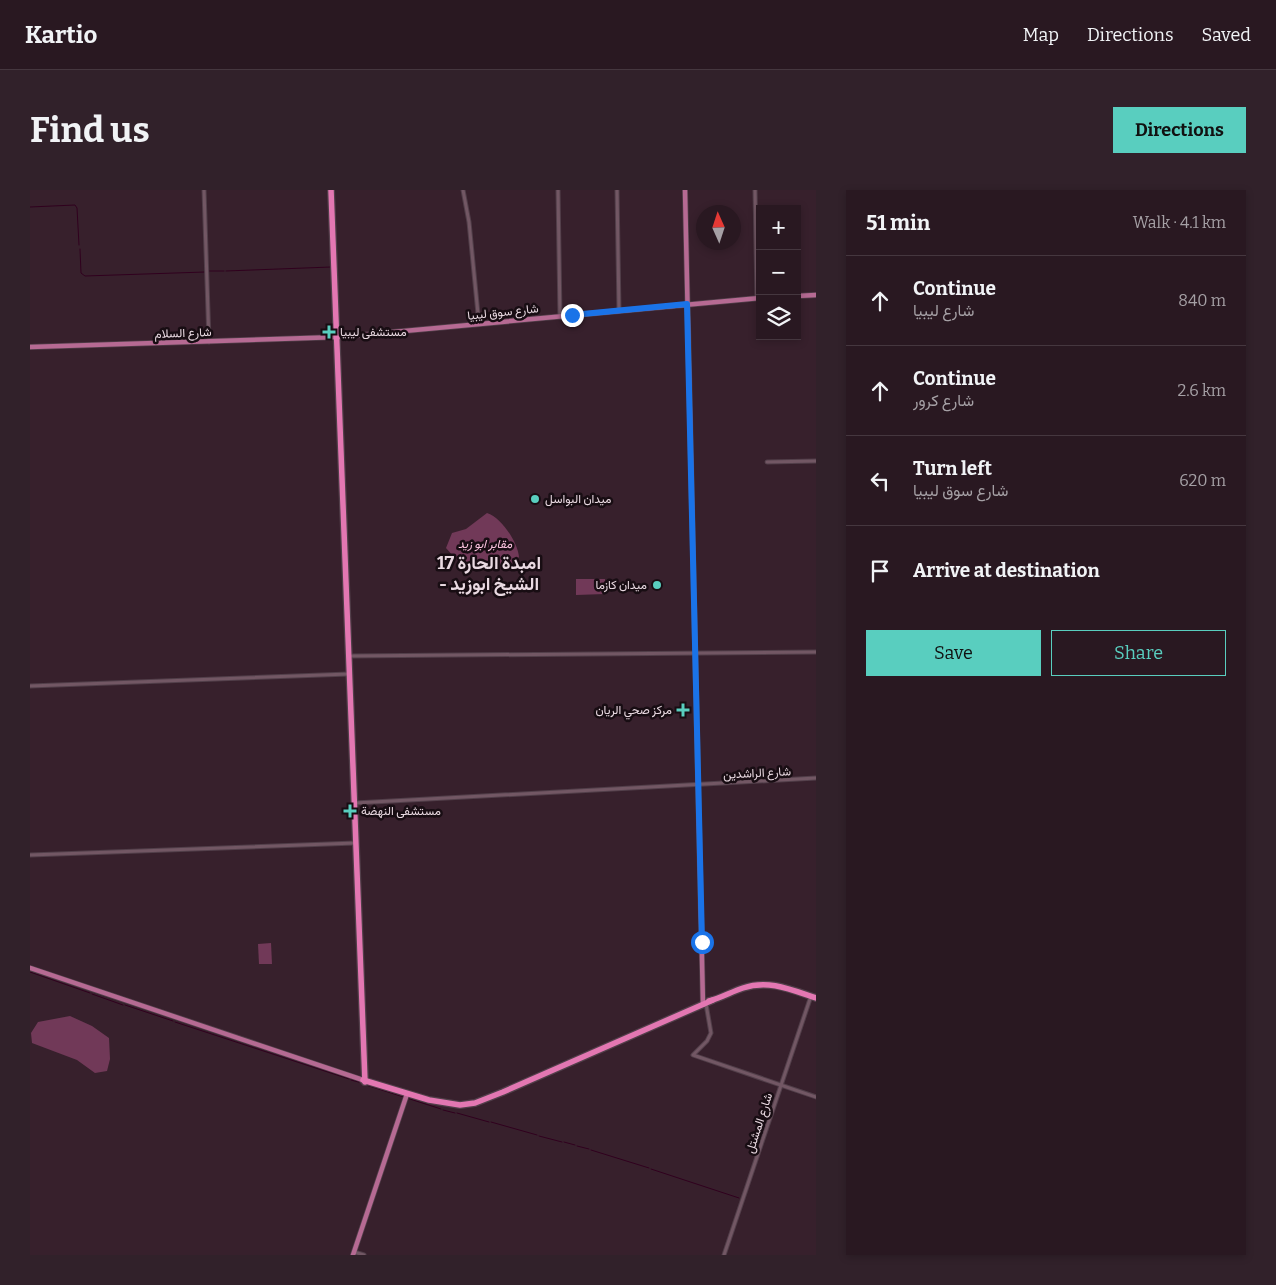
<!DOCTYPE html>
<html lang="en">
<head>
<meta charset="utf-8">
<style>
  body { margin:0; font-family:Bitter,Vazirmatn,serif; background:#31212a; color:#f1f3f6 }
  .controls { position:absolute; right:15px; top:15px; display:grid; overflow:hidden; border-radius:0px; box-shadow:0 2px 8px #0003 }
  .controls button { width:45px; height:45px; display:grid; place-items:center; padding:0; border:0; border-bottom:1px solid #45373f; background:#291821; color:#f1f3f6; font:25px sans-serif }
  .compass { position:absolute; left:666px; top:15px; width:45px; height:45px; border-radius:50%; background:#291821; box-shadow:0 2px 8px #0003; rotate:357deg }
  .stop { position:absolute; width:15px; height:15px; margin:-11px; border:4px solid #1a73e8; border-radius:50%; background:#fff }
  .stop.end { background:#1a73e8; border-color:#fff; box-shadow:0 1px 5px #0008 }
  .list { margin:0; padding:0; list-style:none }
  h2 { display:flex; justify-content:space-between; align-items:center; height:65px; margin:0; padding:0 20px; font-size:21px }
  h2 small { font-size:16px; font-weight:400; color:#a5a0a5 }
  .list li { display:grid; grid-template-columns:32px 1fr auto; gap:15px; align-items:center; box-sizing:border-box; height:90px; padding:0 20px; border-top:1px solid #45373f }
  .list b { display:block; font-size:19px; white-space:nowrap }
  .list p { margin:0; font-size:16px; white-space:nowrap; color:#a5a0a5 }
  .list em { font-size:16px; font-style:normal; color:#a5a0a5 }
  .actions { display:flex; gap:10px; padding:15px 20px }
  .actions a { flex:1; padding:11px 0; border:1px solid #59cebf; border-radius:0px; text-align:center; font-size:18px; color:#59cebf }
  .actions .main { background:#59cebf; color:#111 }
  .icon { flex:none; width:28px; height:28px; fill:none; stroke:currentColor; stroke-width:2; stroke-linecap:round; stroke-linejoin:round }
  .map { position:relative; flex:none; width:786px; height:1065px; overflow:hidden; border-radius:0px }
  header { display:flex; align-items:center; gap:30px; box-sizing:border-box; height:70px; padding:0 25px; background:#291821; border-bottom:1px solid #45373f }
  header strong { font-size:24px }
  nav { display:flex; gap:28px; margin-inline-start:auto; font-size:18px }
  .intro { display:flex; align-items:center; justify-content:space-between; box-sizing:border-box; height:120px; padding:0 30px }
  h1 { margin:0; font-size:35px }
  .button { padding:12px 22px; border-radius:0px; background:#59cebf; color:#111; font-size:18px; font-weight:700 }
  main { display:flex; gap:30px; padding:0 30px }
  aside { flex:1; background:#291821; border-radius:0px; box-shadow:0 2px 8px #0003 }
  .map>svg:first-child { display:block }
  .green { fill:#713958 }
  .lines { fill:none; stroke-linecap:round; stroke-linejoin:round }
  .stream { stroke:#30001e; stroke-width:1 }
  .minor-casing { stroke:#523f4a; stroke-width:5 }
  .major-casing { stroke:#523f4a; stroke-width:6 }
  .highway-casing { stroke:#523f4a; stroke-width:8 }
  .minor { stroke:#725764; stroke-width:3 }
  .major { stroke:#b66a93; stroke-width:4.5 }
  .highway { stroke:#e377b2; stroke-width:5.5 }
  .route { stroke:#1a73e8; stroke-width:6 }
  .poi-dot { fill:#59cebf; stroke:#180d13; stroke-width:2 }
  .labels { text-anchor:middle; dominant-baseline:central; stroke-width:5; stroke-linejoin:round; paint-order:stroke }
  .street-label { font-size:12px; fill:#eadae2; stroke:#180d13 }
  .poi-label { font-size:12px; fill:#eadae2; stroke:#180d13; text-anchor:start }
  .park-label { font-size:12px; font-style:italic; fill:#fcc3df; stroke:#180d13 }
  .district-label { font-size:18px; font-weight:bold; fill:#eadae2; stroke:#180d13 }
</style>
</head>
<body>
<header>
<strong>Kartio</strong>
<nav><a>Map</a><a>Directions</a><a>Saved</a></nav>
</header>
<div class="intro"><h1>Find us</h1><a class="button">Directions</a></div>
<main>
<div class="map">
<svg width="786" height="1065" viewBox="0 0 786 1065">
  <rect width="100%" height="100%" fill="#37202c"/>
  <!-- green -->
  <g class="green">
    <path d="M457 323C472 328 488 353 489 367 475 382 447 383 430 372 425 369 420 362 416 358L422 343 436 339Z"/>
    <path d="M546 389H575V404L546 405Z"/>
    <path d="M241 753 242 774H229L228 754Z"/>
    <path d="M40 826 62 836 79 848 80 869 77 881 65 883 47 870 2 853 1 843 8 832Z"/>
  </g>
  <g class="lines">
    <!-- stream -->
    <g class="stream">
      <path d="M0 17 45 15 47 18 49 55"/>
      <path d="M50 59 51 83 55 86 175 82"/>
      <path d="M178 81H194"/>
      <path d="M196 81 301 77"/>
      <path d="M0 782 60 803"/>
      <path d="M62 804 93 815"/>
      <path d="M95 815 143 831"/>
      <path d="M145 832 319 889"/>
      <path d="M321 890 332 893"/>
      <path d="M336 895 411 919"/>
      <path d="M413 920 425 923"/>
      <path d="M427 923 459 932"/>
      <path d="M461 932 507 945"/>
      <path d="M509 946 532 952"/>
      <path d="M534 952 545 955"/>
      <path d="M547 956 559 959"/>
      <path d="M561 960 619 978"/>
      <path d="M621 979 709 1008"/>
    </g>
    <defs>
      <g id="minor">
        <path d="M174 0 179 152"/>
        <path d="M433 0 439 32 449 134"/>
        <path d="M528 0 530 127"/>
        <path d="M587 0 589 121"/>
        <path d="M725 0 727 109"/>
        <path d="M737 272 786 271"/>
        <path d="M319 466 786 462"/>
        <path d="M0 496 319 484"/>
        <path d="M325 613 786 588"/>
        <path d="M0 665 325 653"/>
        <path d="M676 814 681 843 677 851 663 865 786 907"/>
        <path d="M324 1062 334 1065"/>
        <path d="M694 1065 781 806"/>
      </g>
      <g id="major">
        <path d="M655 0 673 815"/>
        <path d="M767 106 786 105"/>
        <path d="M0 157 309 147 730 108"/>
        <path d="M0 778 333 890"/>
        <path d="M323 1065 377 904"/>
      </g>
      <g id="highway">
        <path d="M301 0 335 892"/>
        <path d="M679 811C691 808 701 802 713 798 739 789 762 800 786 808"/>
        <path d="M333 890 399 910 430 915 445 913 473 902 683 810"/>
      </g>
    </defs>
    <!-- minor casing -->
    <use href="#minor" class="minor-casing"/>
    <!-- major casing -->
    <use href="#major" class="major-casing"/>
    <!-- highway casing -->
    <use href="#highway" class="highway-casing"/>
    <!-- minor -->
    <use href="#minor" class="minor"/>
    <!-- major -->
    <use href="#major" class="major"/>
    <!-- highway -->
    <use href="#highway" class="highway"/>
  </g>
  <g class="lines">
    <!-- route -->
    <path class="route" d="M542 125 657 114 672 752"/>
  </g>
  <!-- markers -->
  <g class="poi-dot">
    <path d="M296.5 134.5h5v5h5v5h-5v5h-5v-5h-5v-5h5z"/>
    <circle cx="505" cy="309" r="5"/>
    <circle cx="627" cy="395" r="5"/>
    <path d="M650.5 512.5h5v5h5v5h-5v5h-5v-5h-5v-5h5z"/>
    <path d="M317.5 613.5h5v5h5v5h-5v5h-5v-5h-5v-5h5z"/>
  </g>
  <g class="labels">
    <!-- street labels -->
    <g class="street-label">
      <text transform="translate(473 122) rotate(-6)">شارع سوق ليبيا</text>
      <text transform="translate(153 143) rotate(-2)">شارع السلام</text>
      <text transform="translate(727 583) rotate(-3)">شارع الراشدين</text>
      <text transform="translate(729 933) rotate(-72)">شارع المشتل</text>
    </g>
    <!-- poi labels -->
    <g class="poi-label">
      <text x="310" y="142">مستشفى ليبيا</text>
      <text x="515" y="309">ميدان البواسل</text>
      <text x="617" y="395" text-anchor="end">ميدان كازما</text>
      <text x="642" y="520" text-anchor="end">مركز صحي الريان</text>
      <text x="331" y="621">مستشفى النهضة</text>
    </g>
    <!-- park labels -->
    <g class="park-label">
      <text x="455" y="354">مقابر ابو زيد</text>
    </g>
    <!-- district labels -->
    <g class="district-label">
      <text x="459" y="373">امبدة الحارة 17<tspan x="459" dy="21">- الشيخ ابوزيد</tspan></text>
    </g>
  </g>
</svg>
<div class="controls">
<button>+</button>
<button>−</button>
<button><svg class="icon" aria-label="layers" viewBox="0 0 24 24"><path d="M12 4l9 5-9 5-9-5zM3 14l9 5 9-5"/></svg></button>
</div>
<svg class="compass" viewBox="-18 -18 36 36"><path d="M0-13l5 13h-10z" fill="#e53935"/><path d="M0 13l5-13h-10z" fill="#a5a0a5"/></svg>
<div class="stop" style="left:672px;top:752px"></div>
<div class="stop end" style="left:542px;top:125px"></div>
</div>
<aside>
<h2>51 min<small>Walk · 4.1 km</small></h2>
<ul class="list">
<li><svg class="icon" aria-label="ahead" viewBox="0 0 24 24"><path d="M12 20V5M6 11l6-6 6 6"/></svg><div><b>Continue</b><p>شارع ليبيا</p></div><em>840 m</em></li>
<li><svg class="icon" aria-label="ahead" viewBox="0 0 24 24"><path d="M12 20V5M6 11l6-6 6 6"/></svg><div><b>Continue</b><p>شارع كرور</p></div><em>2.6 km</em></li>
<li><svg class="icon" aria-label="left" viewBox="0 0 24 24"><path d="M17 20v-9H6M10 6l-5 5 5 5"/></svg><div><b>Turn left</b><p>شارع سوق ليبيا</p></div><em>620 m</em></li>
<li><svg class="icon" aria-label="arrive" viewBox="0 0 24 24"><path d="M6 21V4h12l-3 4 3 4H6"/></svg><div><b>Arrive at destination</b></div></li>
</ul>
<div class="actions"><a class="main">Save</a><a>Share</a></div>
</aside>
</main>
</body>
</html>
